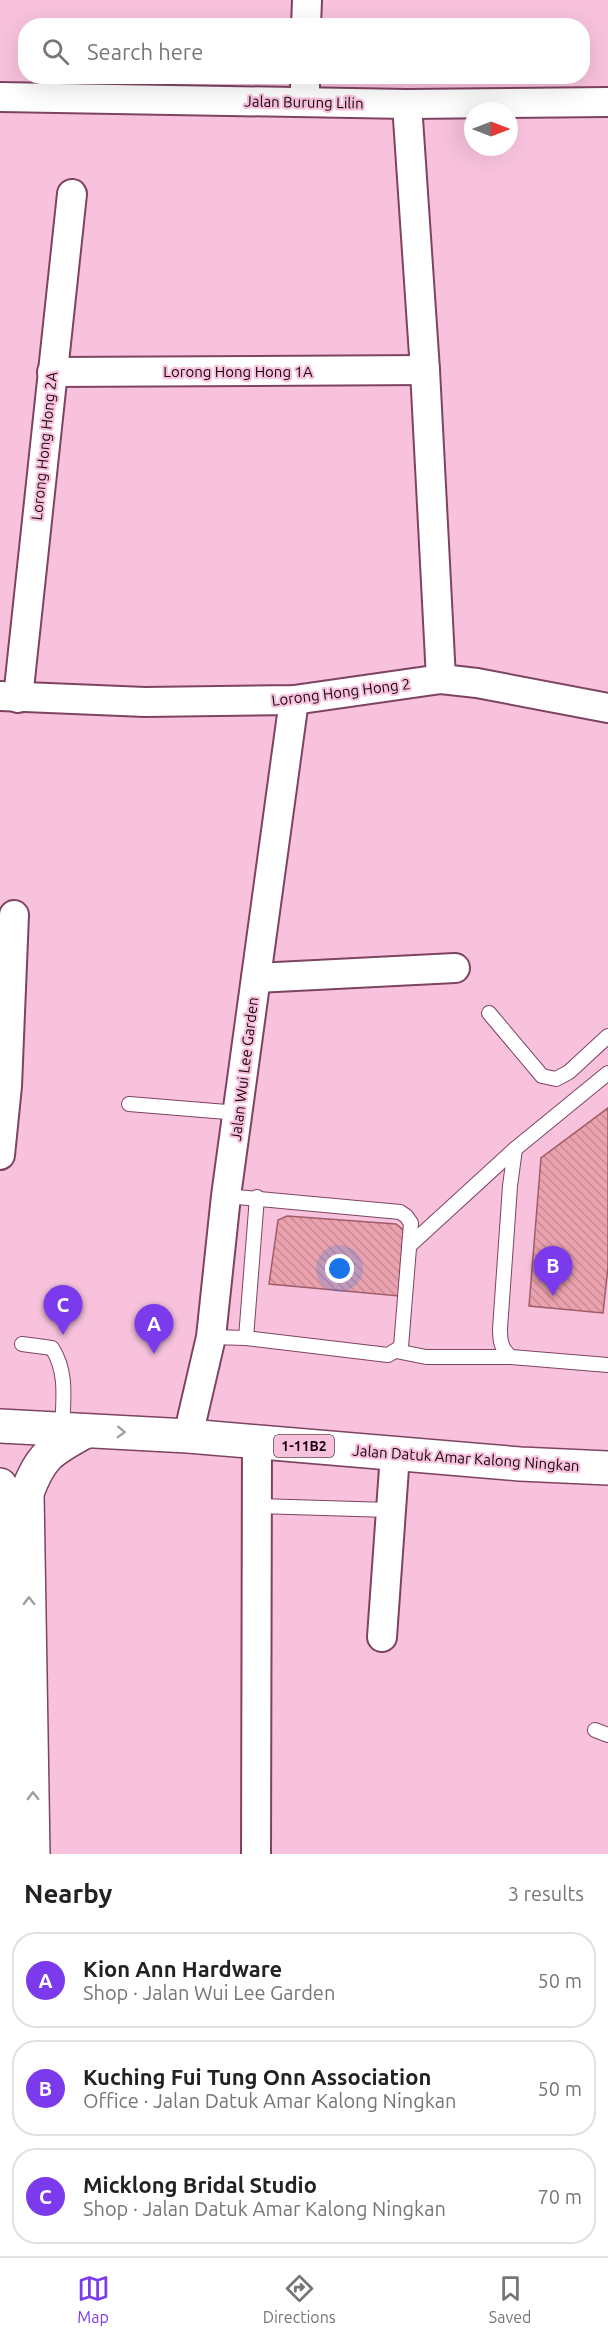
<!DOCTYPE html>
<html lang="en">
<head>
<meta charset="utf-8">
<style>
  body { margin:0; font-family:Ubuntu,sans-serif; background:#f2f2f2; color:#222 }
  .compass { position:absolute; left:464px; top:102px; width:54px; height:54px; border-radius:50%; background:#fff; box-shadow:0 6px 24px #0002; rotate:90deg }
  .you { position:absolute; left:340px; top:1269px; width:21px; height:21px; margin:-15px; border:4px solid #fff; border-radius:50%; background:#1a73e8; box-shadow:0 0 0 9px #1a73e833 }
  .badge { display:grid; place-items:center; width:39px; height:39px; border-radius:50%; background:#7c3aed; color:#fff; font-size:20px; font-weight:700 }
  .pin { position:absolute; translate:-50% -50px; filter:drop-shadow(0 2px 3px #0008) }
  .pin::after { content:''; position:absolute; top:32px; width:21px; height:18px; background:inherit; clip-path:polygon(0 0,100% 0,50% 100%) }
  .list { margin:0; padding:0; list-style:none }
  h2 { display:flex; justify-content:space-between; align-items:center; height:78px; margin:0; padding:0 24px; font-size:26px }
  h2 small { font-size:20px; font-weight:400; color:#767676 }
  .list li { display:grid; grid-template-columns:39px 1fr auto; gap:18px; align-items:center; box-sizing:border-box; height:96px; margin:0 12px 12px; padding:0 12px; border:2px solid #e0e0e0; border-radius:24px }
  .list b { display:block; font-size:22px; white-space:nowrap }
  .list p { margin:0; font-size:20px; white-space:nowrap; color:#767676 }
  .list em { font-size:20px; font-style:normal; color:#767676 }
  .icon { flex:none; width:33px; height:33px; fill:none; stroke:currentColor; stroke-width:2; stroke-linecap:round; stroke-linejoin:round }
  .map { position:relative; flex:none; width:608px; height:1854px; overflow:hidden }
  .search { position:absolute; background:#fff; box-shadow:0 6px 24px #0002; left:18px; right:18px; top:18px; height:66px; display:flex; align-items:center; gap:15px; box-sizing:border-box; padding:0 21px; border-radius:24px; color:#767676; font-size:22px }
  .sheet { height:402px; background:#fff }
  nav { display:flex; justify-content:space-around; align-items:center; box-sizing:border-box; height:84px; border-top:2px solid #e0e0e0; background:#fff; font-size:16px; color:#767676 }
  nav a { display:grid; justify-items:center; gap:3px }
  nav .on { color:#7c3aed }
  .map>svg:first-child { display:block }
  .building { fill:url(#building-back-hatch); stroke:#9f5d6a; stroke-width:1.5 }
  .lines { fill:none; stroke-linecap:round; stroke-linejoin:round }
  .service-casing { stroke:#7d4462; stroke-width:16 }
  .minor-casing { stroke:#7d4462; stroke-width:32 }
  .trunk-casing { stroke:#7d4462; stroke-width:36 }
  .service { stroke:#fff; stroke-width:14 }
  .minor { stroke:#fff; stroke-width:28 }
  .trunk { stroke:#fff; stroke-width:33 }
  .oneway { stroke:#a39b9f }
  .labels { text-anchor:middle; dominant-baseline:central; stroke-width:4.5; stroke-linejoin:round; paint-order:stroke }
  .shield { fill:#f8c2dc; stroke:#5b3d4c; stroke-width:1.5 }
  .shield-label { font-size:14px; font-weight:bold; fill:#18040f }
  .street-label { font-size:15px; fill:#18040f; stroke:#f8c2dc }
</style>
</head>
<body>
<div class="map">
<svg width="608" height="1854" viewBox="0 0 608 1854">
  <defs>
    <pattern id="building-back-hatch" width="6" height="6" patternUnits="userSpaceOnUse" patternTransform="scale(1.5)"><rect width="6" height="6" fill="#eaa2ae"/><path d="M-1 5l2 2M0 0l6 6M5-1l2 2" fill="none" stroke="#c88a94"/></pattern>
  </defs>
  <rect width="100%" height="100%" fill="#f8c2dc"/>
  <!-- building -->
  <g class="building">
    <path d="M608 1108V1267L603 1313 529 1306 541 1158Z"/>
    <path d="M287 1216 396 1224 405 1231 399 1296 269 1284 278 1220Z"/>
  </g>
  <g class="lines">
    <defs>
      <g id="service">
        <path d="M489 1013 542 1076 556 1079 569 1072 608 1036"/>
        <path d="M129 1104 239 1113"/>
        <path d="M409 1246 515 1149"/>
        <path d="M211 1337 246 1338 388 1355 401 1347 411 1223 406 1216 400 1212 226 1196"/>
        <path d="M246 1338 257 1197"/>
        <path d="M22 1344 52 1348C68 1373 63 1401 62 1430"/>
        <path d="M396 1351 426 1357H511L608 1365"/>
        <path d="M511 1357C501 1349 500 1341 500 1329L510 1186 515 1149 608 1073"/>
        <path d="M258 1506 389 1510"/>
        <path d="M595 1730 608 1735"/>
      </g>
      <g id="minor">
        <path d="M306 26 307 0"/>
        <path d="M0 97 407 104 608 102"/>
        <path d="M305 102V76"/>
        <path d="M407 104 425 370 441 679"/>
        <path d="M52 372 425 370"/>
        <path d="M0 696 145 702 294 700 441 679 477 683 608 708"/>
        <path d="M18 698 72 194"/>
        <path d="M256 978 455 968"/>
        <path d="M0 1155 7 1086 14 915"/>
        <path d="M188 1436 211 1337 226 1196 294 700"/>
        <path d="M382 1637 395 1454"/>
        <path d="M256 1854 257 1442"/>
      </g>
      <g id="trunk">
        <path d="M0 1426 188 1436 520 1464 608 1468"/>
        <path d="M0 1485 5 1504 4 1854"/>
        <path d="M33 1854 27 1493C41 1454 52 1450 86 1431"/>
      </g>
    </defs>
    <!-- service casing -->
    <use href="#service" class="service-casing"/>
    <!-- minor casing -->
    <use href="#minor" class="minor-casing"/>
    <!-- trunk casing -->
    <use href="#trunk" class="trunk-casing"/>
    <!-- service -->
    <use href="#service" class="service"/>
    <!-- minor -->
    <use href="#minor" class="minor"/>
    <!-- trunk -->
    <use href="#trunk" class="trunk"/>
  </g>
  <!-- one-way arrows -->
  <defs><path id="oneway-chevron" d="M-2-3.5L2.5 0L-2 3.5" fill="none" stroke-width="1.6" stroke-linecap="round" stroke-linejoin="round" transform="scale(1.5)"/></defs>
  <g class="oneway">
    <use href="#oneway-chevron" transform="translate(121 1432) rotate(2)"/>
    <use href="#oneway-chevron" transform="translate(29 1601) rotate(-91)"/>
    <use href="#oneway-chevron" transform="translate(33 1796) rotate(-91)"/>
  </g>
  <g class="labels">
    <!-- shield labels -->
    <rect class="shield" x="274" y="1435" width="60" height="22" rx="4.5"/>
    <g class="shield-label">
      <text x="304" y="1446">1-11B2</text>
    </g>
    <!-- street labels -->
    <g class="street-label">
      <text transform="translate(304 102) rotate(1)">Jalan Burung Lilin</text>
      <text x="238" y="371">Lorong Hong Hong 1A</text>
      <text transform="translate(44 446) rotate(-84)">Lorong Hong Hong 2A</text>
      <text transform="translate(341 692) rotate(-7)">Lorong Hong Hong 2</text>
      <text transform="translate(244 1069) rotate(-83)">Jalan Wui Lee Garden</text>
      <text transform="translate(466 1458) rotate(4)">Jalan Datuk Amar Kalong Ningkan</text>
    </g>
  </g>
</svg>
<svg class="compass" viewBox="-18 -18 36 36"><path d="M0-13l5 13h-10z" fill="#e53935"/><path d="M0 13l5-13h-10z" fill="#767676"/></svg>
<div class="you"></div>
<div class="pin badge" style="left:154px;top:1354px">A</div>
<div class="pin badge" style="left:553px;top:1296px">B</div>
<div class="pin badge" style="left:63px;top:1335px">C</div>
<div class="search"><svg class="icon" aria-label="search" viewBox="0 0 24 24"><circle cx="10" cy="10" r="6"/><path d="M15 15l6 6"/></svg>Search here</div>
</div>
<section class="sheet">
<h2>Nearby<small>3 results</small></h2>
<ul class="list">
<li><span class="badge">A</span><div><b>Kion Ann Hardware</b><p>Shop · Jalan Wui Lee Garden</p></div><em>50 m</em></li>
<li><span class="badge">B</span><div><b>Kuching Fui Tung Onn Association</b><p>Office · Jalan Datuk Amar Kalong Ningkan</p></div><em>50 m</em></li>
<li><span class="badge">C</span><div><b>Micklong Bridal Studio</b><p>Shop · Jalan Datuk Amar Kalong Ningkan</p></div><em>70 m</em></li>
</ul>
</section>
<nav>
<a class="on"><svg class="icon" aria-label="map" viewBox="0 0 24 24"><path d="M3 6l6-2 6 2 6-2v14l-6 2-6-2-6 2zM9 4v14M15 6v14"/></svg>Map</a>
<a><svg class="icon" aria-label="directions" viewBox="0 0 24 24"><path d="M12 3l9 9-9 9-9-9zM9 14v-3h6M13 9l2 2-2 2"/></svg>Directions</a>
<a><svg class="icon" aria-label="saved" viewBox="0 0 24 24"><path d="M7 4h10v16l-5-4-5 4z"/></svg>Saved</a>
</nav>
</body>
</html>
